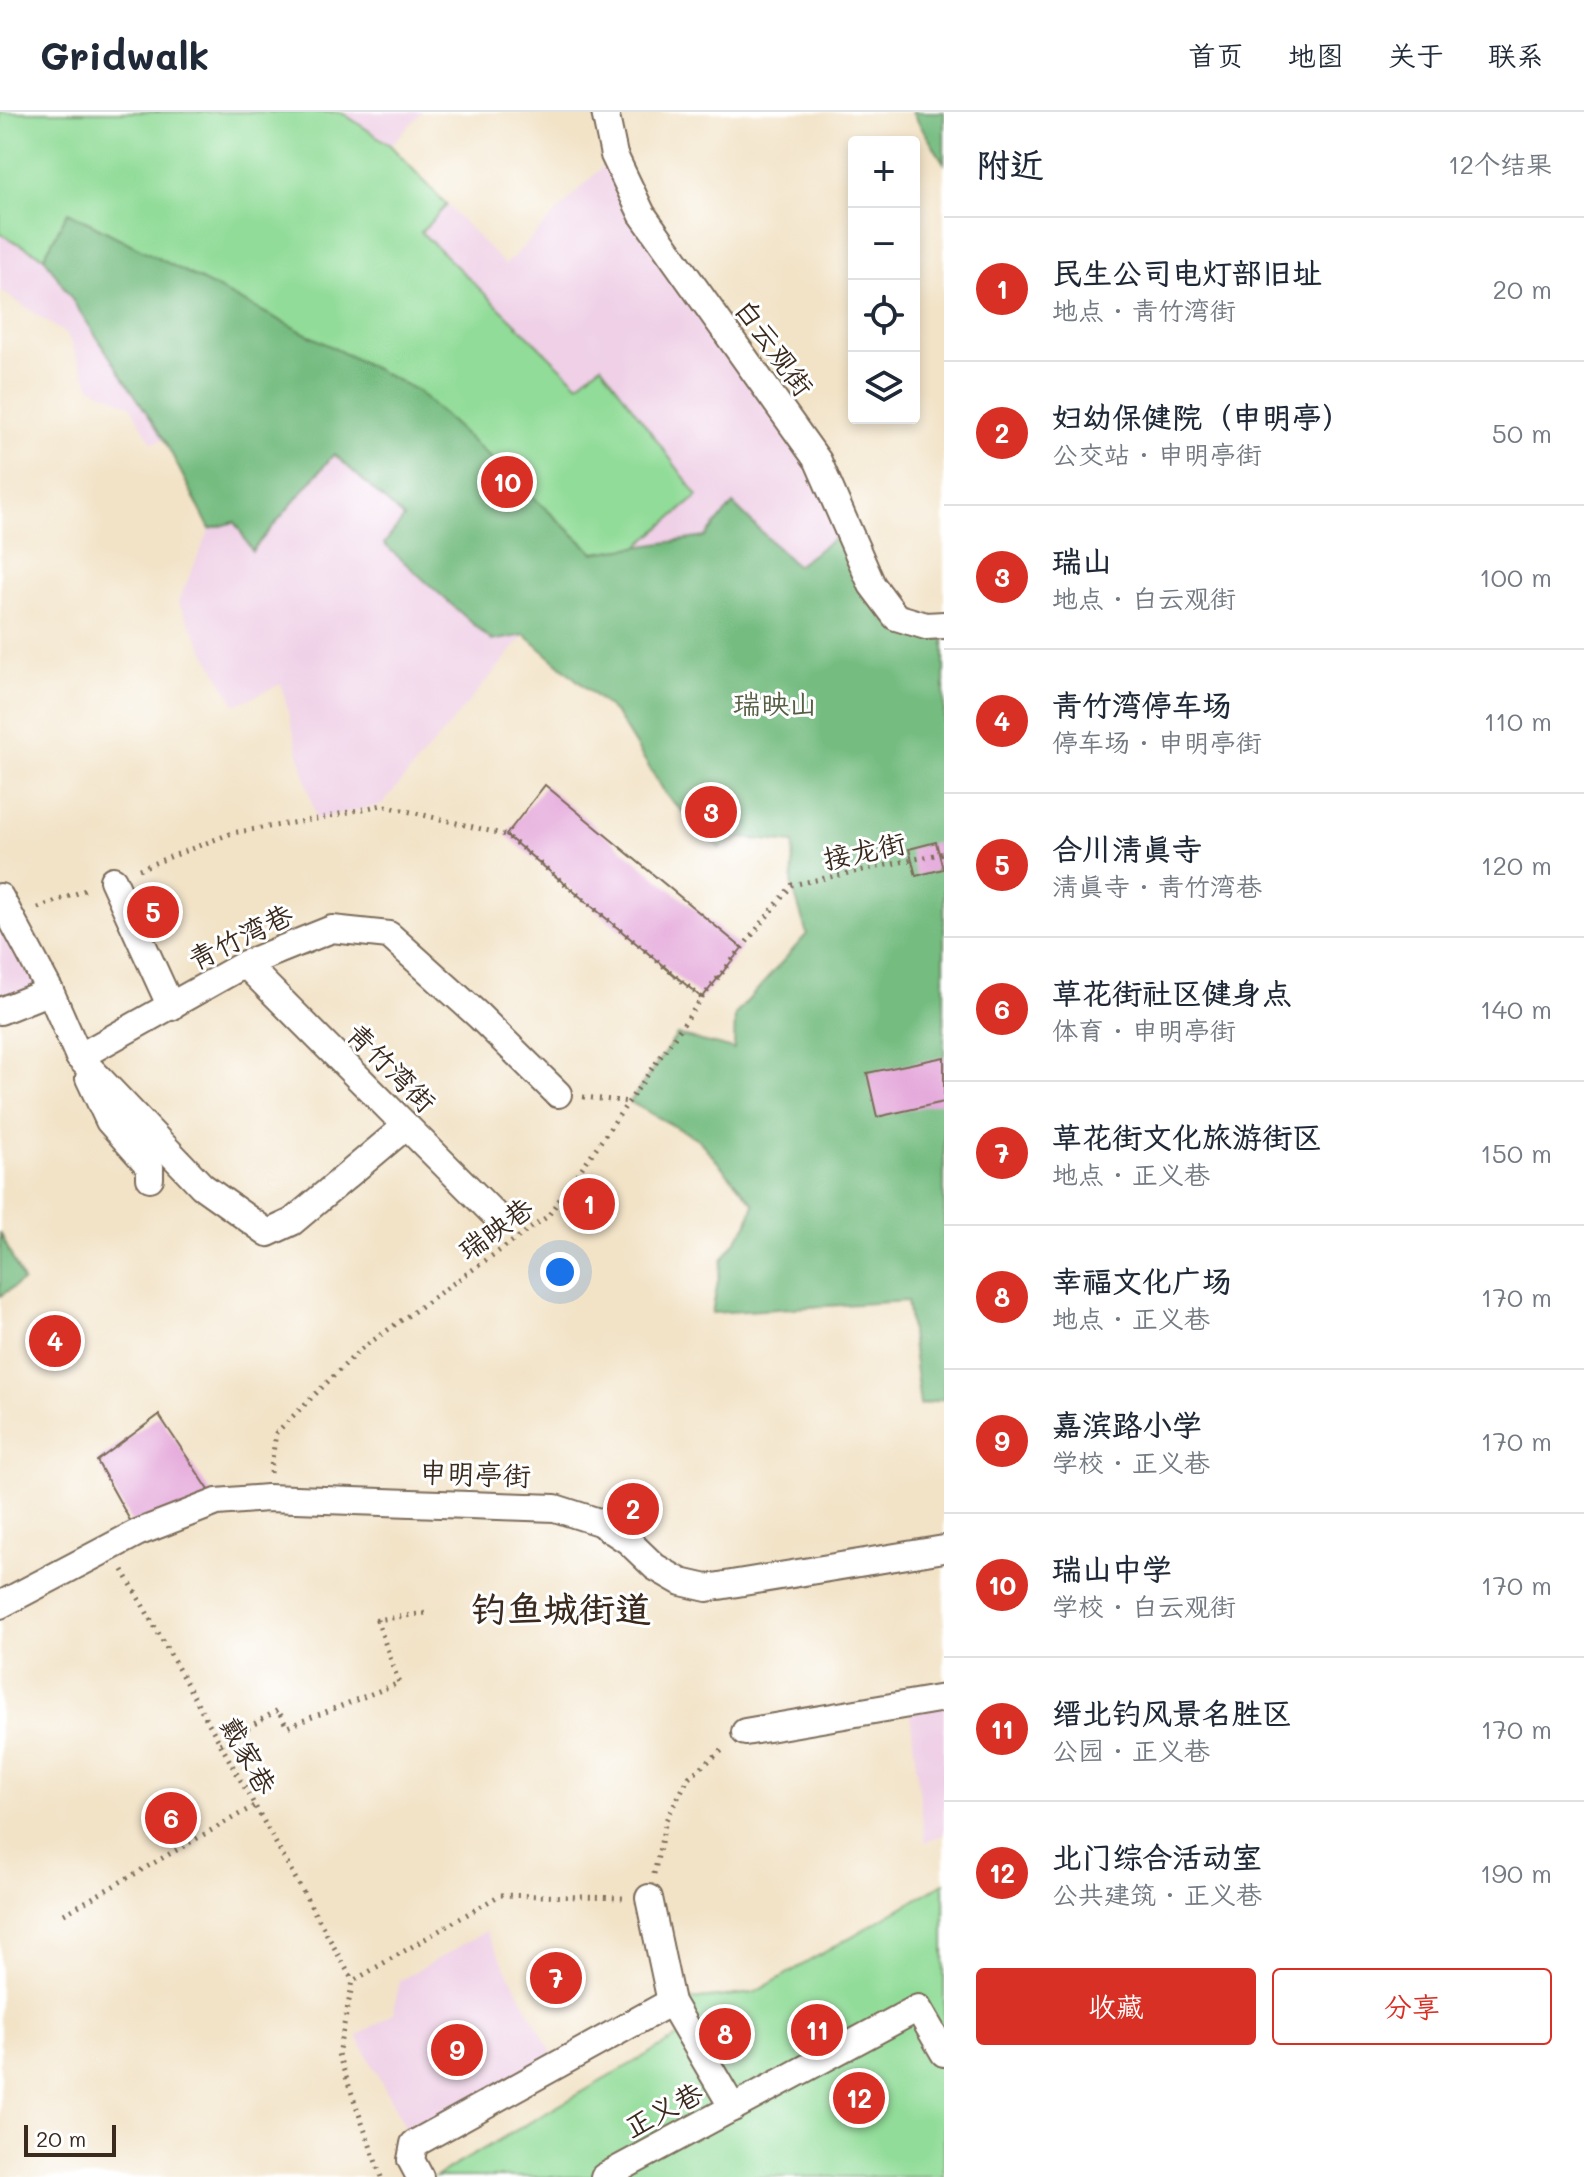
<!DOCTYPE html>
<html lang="zh">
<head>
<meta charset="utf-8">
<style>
  body { margin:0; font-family:Mali,"LXGW WenKai TC",sans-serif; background:#f6f6f7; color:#1f2937 }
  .controls { position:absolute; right:24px; top:24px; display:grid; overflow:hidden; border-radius:8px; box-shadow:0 4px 12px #0003 }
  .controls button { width:72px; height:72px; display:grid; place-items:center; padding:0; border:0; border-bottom:2px solid #e0e1e3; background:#fff; color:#1f2937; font:40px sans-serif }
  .scale { position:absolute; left:24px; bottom:20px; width:92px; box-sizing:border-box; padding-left:8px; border:4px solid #3b2a1e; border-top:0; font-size:22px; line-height:28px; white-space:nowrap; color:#3b2a1e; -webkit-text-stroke:6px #fff; paint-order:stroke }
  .you { position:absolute; left:560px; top:1160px; width:28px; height:28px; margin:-20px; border:6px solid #fff; border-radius:50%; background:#1a73e8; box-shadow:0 0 0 12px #1a73e833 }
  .badge { display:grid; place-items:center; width:52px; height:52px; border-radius:50%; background:#d93025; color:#fff; font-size:26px; font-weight:700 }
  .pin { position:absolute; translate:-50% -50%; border:4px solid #fff; box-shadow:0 2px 8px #0006 }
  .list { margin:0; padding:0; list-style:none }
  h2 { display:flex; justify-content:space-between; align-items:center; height:104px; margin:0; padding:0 32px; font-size:34px }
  h2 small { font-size:26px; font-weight:400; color:#747a83 }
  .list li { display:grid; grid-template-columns:52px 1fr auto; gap:24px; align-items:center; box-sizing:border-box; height:144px; padding:0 32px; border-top:2px solid #e0e1e3 }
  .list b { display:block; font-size:30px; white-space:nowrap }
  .list p { margin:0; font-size:26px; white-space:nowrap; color:#747a83 }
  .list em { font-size:26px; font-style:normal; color:#747a83 }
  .actions { display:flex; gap:16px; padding:24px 32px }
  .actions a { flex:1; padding:18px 0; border:2px solid #d93025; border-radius:8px; text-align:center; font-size:28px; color:#d93025 }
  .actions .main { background:#d93025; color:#fff }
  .icon { flex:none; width:44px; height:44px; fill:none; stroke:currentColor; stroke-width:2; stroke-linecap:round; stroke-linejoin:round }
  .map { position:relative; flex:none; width:944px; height:2065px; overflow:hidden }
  header { display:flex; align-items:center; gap:48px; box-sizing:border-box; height:112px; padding:0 40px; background:#fff; border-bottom:2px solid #e0e1e3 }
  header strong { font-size:38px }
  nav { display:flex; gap:44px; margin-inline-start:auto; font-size:28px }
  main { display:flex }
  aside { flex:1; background:#fff }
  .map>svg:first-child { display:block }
  .built { fill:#efd0e6 }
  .green { fill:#91dc98; stroke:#66835b; stroke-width:2 }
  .forest { fill:#74bc80; stroke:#58734f; stroke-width:2 }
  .building { fill:#e2a0d7 }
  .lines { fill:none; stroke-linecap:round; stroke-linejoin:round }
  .street-casing { stroke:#7b6b59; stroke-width:30 }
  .path { stroke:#7b6b59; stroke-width:5; stroke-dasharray:2 6; stroke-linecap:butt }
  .street { stroke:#fff; stroke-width:26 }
  .labels { text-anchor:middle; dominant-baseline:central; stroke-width:6; stroke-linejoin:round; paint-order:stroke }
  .street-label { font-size:28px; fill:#3b2a1e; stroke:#fff }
  .park-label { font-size:28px; fill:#555f43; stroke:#fff }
  .district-label { font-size:36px; font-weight:bold; fill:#3b2a1e; stroke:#fff }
</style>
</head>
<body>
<header>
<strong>Gridwalk</strong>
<nav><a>首页</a><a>地图</a><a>关于</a><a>联系</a></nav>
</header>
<main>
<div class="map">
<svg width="944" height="2065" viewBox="0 0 944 2065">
  <rect width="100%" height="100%" fill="#fff"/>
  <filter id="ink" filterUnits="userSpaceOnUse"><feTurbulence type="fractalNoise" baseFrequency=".0125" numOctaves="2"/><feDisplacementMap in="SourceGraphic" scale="16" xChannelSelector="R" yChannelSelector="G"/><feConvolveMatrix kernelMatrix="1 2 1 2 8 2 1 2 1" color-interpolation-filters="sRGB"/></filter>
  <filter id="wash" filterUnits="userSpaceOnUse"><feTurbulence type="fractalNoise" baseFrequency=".006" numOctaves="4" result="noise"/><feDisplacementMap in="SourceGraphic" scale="32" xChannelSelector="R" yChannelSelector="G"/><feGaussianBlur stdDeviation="1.8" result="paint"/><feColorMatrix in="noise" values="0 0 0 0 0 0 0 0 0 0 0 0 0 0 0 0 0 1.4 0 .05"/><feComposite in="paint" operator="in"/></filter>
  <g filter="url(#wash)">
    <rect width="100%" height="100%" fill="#f2e3c7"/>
    <!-- built -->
    <g class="built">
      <path d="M0 0H422L390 34 505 153 614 43 849 416 796 455 705 425 594 441 382 693 316 707 281 572 235 593 178 490 210 417 164 327 152 331 130 293 91 275 67 223 0 178Z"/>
      <path d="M0 785 50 879 0 899Z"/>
      <path d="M944 1586V1722L925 1730 909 1592Z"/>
      <path d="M486 1819 558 1952 414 2032 357 1924 394 1901 399 1869Z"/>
    </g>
    <!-- green -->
    <g class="green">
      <path d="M0 0H341L390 33 447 93 421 120 578 272 601 253 698 384 637 435 594 441 416 278 69 101 44 145 0 122Z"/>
      <path d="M944 1771V2065H435L688 1919 671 1890 754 1881Z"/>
    </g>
    <!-- forest -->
    <g class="forest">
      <path d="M912 0H944V51Z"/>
      <path d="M68 100 416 278 594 441 705 425 733 392 796 454 849 416 896 505 944 513V1287L920 1293 907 1189 712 1201 722 1148 747 1113 754 1092 698 1027 630 990 677 923 734 937 735 903 807 822 792 773 794 731 741 726 719 736 667 684 616 602 525 523 492 529 384 432 404 406 334 342 252 439 235 410 210 417 164 327 44 145Z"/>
      <path d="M0 1120 23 1169 0 1184Z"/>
    </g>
    <g id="blocks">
      <!-- building -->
      <g class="building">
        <path d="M545 673 742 836 702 886 506 723Z"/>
        <path d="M936 730 943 757 916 764 909 737Z"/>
        <path d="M944 945V990L877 1005 867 961Z"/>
        <path d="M159 1303 217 1390 137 1421 97 1349Z"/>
      </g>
    </g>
  </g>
  <g filter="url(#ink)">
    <use href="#blocks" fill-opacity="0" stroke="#7b6b59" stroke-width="2"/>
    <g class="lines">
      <defs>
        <g id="street">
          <path d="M605 0 614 43 642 102 818 349 872 473 896 505 926 514 944 513"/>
          <path d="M113 768 171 895"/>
          <path d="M0 785 50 879 79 945 245 852 332 817 389 823 479 904 558 982"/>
          <path d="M245 852 494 1102"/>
          <path d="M0 899 50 879"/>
          <path d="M79 945 202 1074 268 1121 292 1110 406 1014"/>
          <path d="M89 966 109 1009 150 1055V1066"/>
          <path d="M0 1493 137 1421 217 1390 267 1386 555 1396 599 1410 628 1429 655 1455 681 1470 707 1476 944 1437"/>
          <path d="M745 1620 944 1586"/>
          <path d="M649 1786 671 1890 733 1996"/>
          <path d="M420 2065 411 2048 414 2032 671 1890"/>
          <path d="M604 2065 918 1896 944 1941"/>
        </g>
      </defs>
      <!-- street casing -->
      <use href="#street" class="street-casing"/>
      <!-- path -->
      <g class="path">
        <path d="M139 757 232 721 316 707 382 693 506 723 702 886"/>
        <path d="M38 796 88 777"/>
        <path d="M583 985 630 990"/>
        <path d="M270 1361 276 1321 361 1237 548 1104 702 886 792 773 944 741"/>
        <path d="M123 1458 353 1869"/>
        <path d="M220 1632 278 1598 287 1615 399 1571 377 1508 426 1501"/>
        <path d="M654 1762 666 1708 689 1665 725 1636"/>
        <path d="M64 1802 254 1694"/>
        <path d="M381 2065 338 1942 353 1869 500 1783 624 1786"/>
      </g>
      <!-- street -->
      <use href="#street" class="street"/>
    </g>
  </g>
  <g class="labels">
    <!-- street labels -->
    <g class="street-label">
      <text transform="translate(775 235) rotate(54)">白云观街</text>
      <text transform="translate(864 738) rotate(-12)">接龙街</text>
      <text transform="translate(240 824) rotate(-26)">青竹湾巷</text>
      <text transform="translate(392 955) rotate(45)">青竹湾街</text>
      <text transform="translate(495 1116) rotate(-36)">瑞映巷</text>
      <text transform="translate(475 1361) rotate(2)">申明亭街</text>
      <text transform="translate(249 1643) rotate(61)">戴家巷</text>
      <text transform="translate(663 1997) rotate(-28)">正义巷</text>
    </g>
    <!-- park labels -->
    <g class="park-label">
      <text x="775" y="591">瑞映山</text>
    </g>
    <!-- district labels -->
    <g class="district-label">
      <text x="561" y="1495">钓鱼城街道</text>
    </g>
  </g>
</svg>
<div class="controls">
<button>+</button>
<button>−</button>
<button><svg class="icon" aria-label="locate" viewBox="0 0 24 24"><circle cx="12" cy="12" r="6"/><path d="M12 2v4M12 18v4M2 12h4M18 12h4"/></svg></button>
<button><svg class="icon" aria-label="layers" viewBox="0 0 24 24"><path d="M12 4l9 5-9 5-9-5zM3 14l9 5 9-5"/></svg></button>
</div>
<div class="scale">20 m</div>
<div class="you"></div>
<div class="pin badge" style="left:589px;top:1092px">1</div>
<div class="pin badge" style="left:633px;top:1397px">2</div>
<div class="pin badge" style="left:711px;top:700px">3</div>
<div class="pin badge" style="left:55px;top:1229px">4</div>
<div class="pin badge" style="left:153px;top:800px">5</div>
<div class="pin badge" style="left:171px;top:1706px">6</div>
<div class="pin badge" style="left:556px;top:1866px">7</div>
<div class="pin badge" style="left:725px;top:1922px">8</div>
<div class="pin badge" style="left:457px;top:1938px">9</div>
<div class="pin badge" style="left:507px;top:370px">10</div>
<div class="pin badge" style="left:817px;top:1918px">11</div>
<div class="pin badge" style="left:859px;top:1986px">12</div>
</div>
<aside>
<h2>附近<small>12个结果</small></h2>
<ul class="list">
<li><span class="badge">1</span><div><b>民生公司电灯部旧址</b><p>地点 · 青竹湾街</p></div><em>20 m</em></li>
<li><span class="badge">2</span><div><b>妇幼保健院（申明亭）</b><p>公交站 · 申明亭街</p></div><em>50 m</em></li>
<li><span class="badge">3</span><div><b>瑞山</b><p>地点 · 白云观街</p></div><em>100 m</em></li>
<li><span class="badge">4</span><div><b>青竹湾停车场</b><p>停车场 · 申明亭街</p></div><em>110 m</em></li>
<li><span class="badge">5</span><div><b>合川清真寺</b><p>清真寺 · 青竹湾巷</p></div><em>120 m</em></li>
<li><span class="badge">6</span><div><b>草花街社区健身点</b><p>体育 · 申明亭街</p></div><em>140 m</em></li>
<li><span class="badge">7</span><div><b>草花街文化旅游街区</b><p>地点 · 正义巷</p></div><em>150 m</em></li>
<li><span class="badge">8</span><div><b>幸福文化广场</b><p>地点 · 正义巷</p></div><em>170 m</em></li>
<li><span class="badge">9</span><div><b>嘉滨路小学</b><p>学校 · 正义巷</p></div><em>170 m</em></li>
<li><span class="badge">10</span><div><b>瑞山中学</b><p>学校 · 白云观街</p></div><em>170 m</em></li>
<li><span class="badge">11</span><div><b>缙北钓风景名胜区</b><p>公园 · 正义巷</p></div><em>170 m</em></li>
<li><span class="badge">12</span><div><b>北门综合活动室</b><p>公共建筑 · 正义巷</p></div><em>190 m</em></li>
</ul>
<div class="actions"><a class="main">收藏</a><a>分享</a></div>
</aside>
</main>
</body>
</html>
